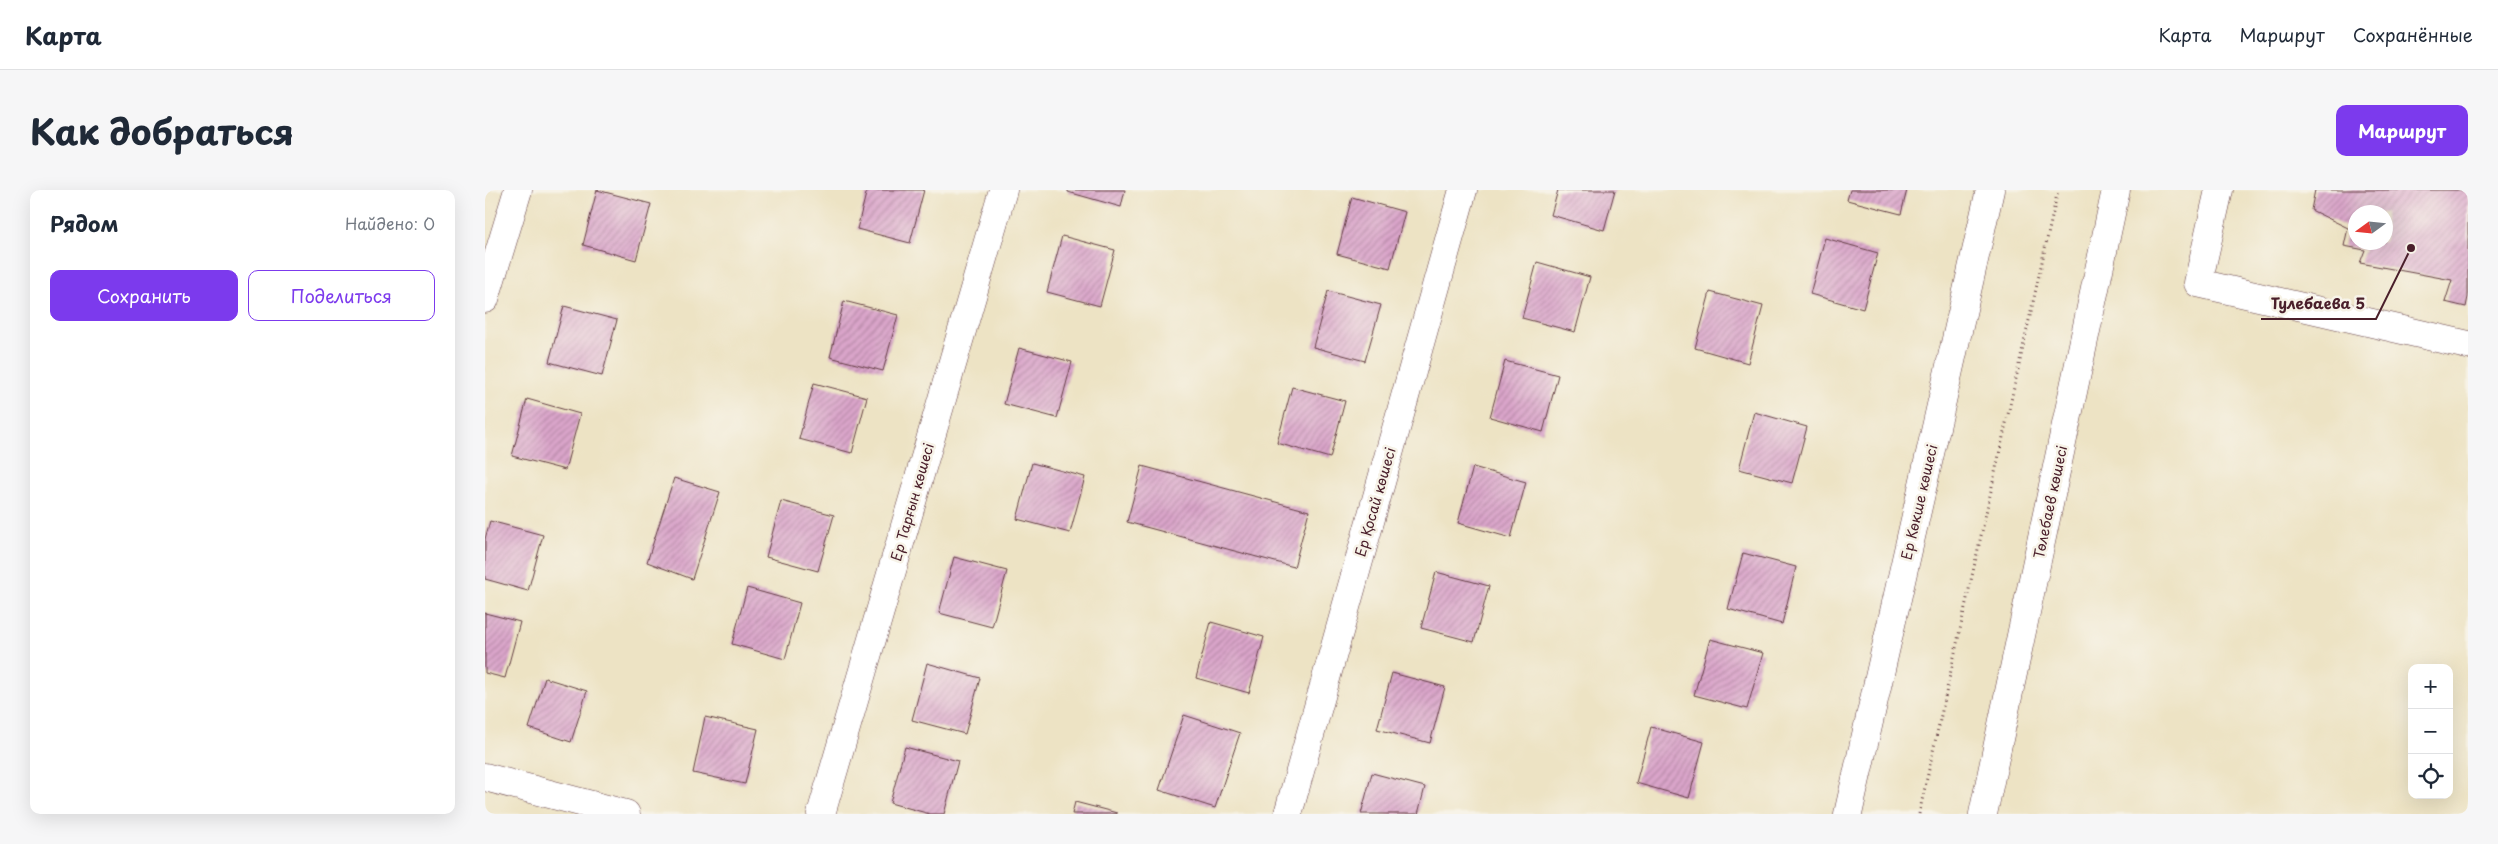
<!DOCTYPE html>
<html lang="ru">
<head>
<meta charset="utf-8">
<style>
  body { margin:0; font-family:"Playpen Sans",sans-serif; background:#f6f6f7; color:#1f2937 }
  .controls { position:absolute; right:15px; bottom:15px; display:grid; overflow:hidden; border-radius:10px; box-shadow:0 5px 20px #0002 }
  .controls button { width:45px; height:45px; display:grid; place-items:center; padding:0; border:0; border-bottom:1px solid #e0e1e3; background:#fff; color:#1f2937; font:25px sans-serif }
  .compass { position:absolute; left:1863px; top:15px; width:45px; height:45px; border-radius:50%; background:#fff; box-shadow:0 5px 20px #0002; rotate:255deg }
  .list { margin:0; padding:0; list-style:none }
  h2 { display:flex; justify-content:space-between; align-items:center; height:65px; margin:0; padding:0 20px; font-size:21px }
  h2 small { font-size:16px; font-weight:400; color:#747a83 }
  .actions { display:flex; gap:10px; padding:15px 20px }
  .actions a { flex:1; padding:11px 0; border:1px solid #7c3aed; border-radius:10px; text-align:center; font-size:18px; color:#7c3aed }
  .actions .main { background:#7c3aed; color:#fff }
  .icon { flex:none; width:28px; height:28px; fill:none; stroke:currentColor; stroke-width:2; stroke-linecap:round; stroke-linejoin:round }
  .map { position:relative; flex:none; width:1983px; height:624px; overflow:hidden; border-radius:10px }
  header { display:flex; align-items:center; gap:30px; box-sizing:border-box; height:70px; padding:0 25px; background:#fff; border-bottom:1px solid #e0e1e3 }
  header strong { font-size:24px }
  nav { display:flex; gap:28px; margin-inline-start:auto; font-size:18px }
  .intro { display:flex; align-items:center; justify-content:space-between; box-sizing:border-box; height:120px; padding:0 30px }
  h1 { margin:0; font-size:35px }
  .button { padding:12px 22px; border-radius:10px; background:#7c3aed; color:#fff; font-size:18px; font-weight:700 }
  main { display:flex; gap:30px; padding:0 30px }
  aside { flex:1; background:#fff; border-radius:10px; box-shadow:0 5px 20px #0002 }
  .map>svg:first-child { display:block }
  .building { fill:url(#building-hatch); fill-rule:evenodd }
  .lines { fill:none; stroke-linecap:round; stroke-linejoin:round }
  .minor-casing { stroke:#623c42; stroke-width:29 }
  .path { stroke:#623c42; stroke-width:3; stroke-dasharray:1 4; stroke-linecap:butt }
  .minor { stroke:#fff; stroke-width:28 }
  .labels { text-anchor:middle; dominant-baseline:central; stroke-width:5; stroke-linejoin:round; paint-order:stroke }
  .street-label { font-size:14px; fill:#4a1f2b; stroke:#f7f3e8 }
  .leader { fill:none; stroke:#4a1f2b; stroke-width:2 }
  .callout-dot { fill:#4a1f2b; stroke:#f7f3e8; stroke-width:2 }
  .callout-label { font-size:15px; text-anchor:middle; font-weight:bold; fill:#4a1f2b; stroke:#f7f3e8; stroke-width:5; stroke-linejoin:round; paint-order:stroke }
</style>
</head>
<body>
<header>
<strong>Карта</strong>
<nav><a>Карта</a><a>Маршрут</a><a>Сохранённые</a></nav>
</header>
<div class="intro"><h1>Как добраться</h1><a class="button">Маршрут</a></div>
<main>
<aside>
<h2>Рядом<small>Найдено: 0</small></h2>
<ul class="list">
</ul>
<div class="actions"><a class="main">Сохранить</a><a>Поделиться</a></div>
</aside>
<div class="map">
<svg width="1983" height="624" viewBox="0 0 1983 624">
  <defs>
    <pattern id="building-hatch" width="6" height="6" patternUnits="userSpaceOnUse" patternTransform="scale(1.25)"><rect width="6" height="6" fill="#daa5ca"/><path d="M-1 1l2-2M0 6l6-6M5 7l2-2" fill="none" stroke="#b386a4"/></pattern>
  </defs>
  <rect width="100%" height="100%" fill="#f7f3e8"/>
  <filter id="ink" filterUnits="userSpaceOnUse"><feTurbulence type="fractalNoise" baseFrequency=".02" numOctaves="2"/><feDisplacementMap in="SourceGraphic" scale="10" xChannelSelector="R" yChannelSelector="G"/><feConvolveMatrix kernelMatrix="1 2 1 2 8 2 1 2 1" color-interpolation-filters="sRGB"/></filter>
  <filter id="wash" filterUnits="userSpaceOnUse"><feTurbulence type="fractalNoise" baseFrequency=".0096" numOctaves="4" result="noise"/><feDisplacementMap in="SourceGraphic" scale="20" xChannelSelector="R" yChannelSelector="G"/><feGaussianBlur stdDeviation="1.12" result="paint"/><feColorMatrix in="noise" values="0 0 0 0 0 0 0 0 0 0 0 0 0 0 0 0 0 1.4 0 .05"/><feComposite in="paint" operator="in"/></filter>
  <g filter="url(#wash)">
    <rect width="100%" height="100%" fill="#ede3c4"/>
    <g id="blocks">
      <!-- building -->
      <g class="building">
        <path d="M112 0 166 14 151 70 98 55Z"/>
        <path d="M382 0H439L425 53 372 39Z"/>
        <path d="M583 0H640L636 17 583 2Z"/>
        <path d="M1073 0H1130L1119 40 1066 25Z"/>
        <path d="M1365 0H1422L1416 24 1362 10Z"/>
        <path d="M1830 0H1983V107L1981 117 1960 112 1967 90 1875 73 1880 60 1859 56 1863 38 1826 20ZM1870 22H1900V52H1870Z"/>
        <path d="M867 7 920 22 905 78 852 64Z"/>
        <path d="M577 46 630 60 615 116 562 102Z"/>
        <path d="M1340 48 1393 63 1378 119 1325 104Z"/>
        <path d="M1052 72 1105 87 1090 142 1037 128Z"/>
        <path d="M843 101 896 115 880 171 828 157Z"/>
        <path d="M1225 102 1278 116 1263 173 1210 158Z"/>
        <path d="M359 111 413 125 398 181 345 167Z"/>
        <path d="M79 116 132 130 117 186 64 172Z"/>
        <path d="M534 158 587 172 572 228 519 214Z"/>
        <path d="M1020 171 1073 185 1058 242 1005 227Z"/>
        <path d="M329 193 382 207 367 263 314 249Z"/>
        <path d="M807 197 860 211 845 268 792 253Z"/>
        <path d="M42 209 95 224 80 280 27 266Z"/>
        <path d="M1269 222 1322 237 1307 293 1254 279Z"/>
        <path d="M547 273 600 287 585 343 532 329Z"/>
        <path d="M657 276 824 321 809 377 642 332Z"/>
        <path d="M988 277 1041 292 1026 348 973 333Z"/>
        <path d="M189 288 235 302 207 389 162 372Z"/>
        <path d="M296 311 349 325 333 381 281 367Z"/>
        <path d="M5 331 58 345 43 401 0 389V349Z"/>
        <path d="M1258 363 1311 377 1297 434 1243 419Z"/>
        <path d="M469 367 522 381 507 437 454 423Z"/>
        <path d="M951 382 1004 396 989 452 936 438Z"/>
        <path d="M262 398 315 413 300 469 247 454Z"/>
        <path d="M0 423 35 432 20 488 0 483Z"/>
        <path d="M726 432 779 447 764 503 711 488Z"/>
        <path d="M1225 449 1278 463 1262 519 1209 505Z"/>
        <path d="M442 473 495 488 480 544 427 530Z"/>
        <path d="M907 483 960 497 945 553 892 539Z"/>
        <path d="M60 488 102 501 86 552 44 538Z"/>
        <path d="M699 525 755 543 730 618 674 600Z"/>
        <path d="M220 527 273 539 260 594 208 583Z"/>
        <path d="M1166 537 1219 552 1204 608 1151 593Z"/>
        <path d="M420 557 473 571 459 624H445L405 613Z"/>
        <path d="M887 583 940 597 933 624H876Z"/>
        <path d="M590 612 632 623V624H587Z"/>
      </g>
    </g>
  </g>
  <g filter="url(#ink)">
    <use href="#blocks" fill-opacity="0" stroke="#623c42" stroke-width="1"/>
    <g class="lines">
      <defs>
        <g id="minor">
          <path d="M1734 0 1713 93 1983 155"/>
          <path d="M0 109 33 0"/>
          <path d="M0 587 141 624"/>
          <path d="M336 624 518 0"/>
          <path d="M803 624 978 0"/>
          <path d="M1363 624 1505 0"/>
          <path d="M1498 624 1631 0"/>
        </g>
      </defs>
      <!-- minor casing -->
      <use href="#minor" class="minor-casing"/>
      <!-- path -->
      <path class="path" d="M1434 624 1573 0"/>
      <!-- minor -->
      <use href="#minor" class="minor"/>
    </g>
  </g>
  <g class="labels">
    <!-- street labels -->
    <g class="street-label">
      <text transform="translate(427 312) rotate(-74)">Ер Тарғын көшесі</text>
      <text transform="translate(890 312) rotate(-74)">Ер Қосай көшесі</text>
      <text transform="translate(1434 312) rotate(-77)">Ер Көкше көшесі</text>
      <text transform="translate(1565 312) rotate(-78)">Төлебаев көшесі</text>
    </g>
  </g>
  <!-- callouts -->
  <path class="leader" d="M1926 58L1891 129H1776"/>
  <circle class="callout-dot" cx="1926" cy="58" r="5"/>
  <g class="callout-label">
    <text x="1833" y="119">Тулебаева 5</text>
  </g>
</svg>
<div class="controls">
<button>+</button>
<button>−</button>
<button><svg class="icon" aria-label="locate" viewBox="0 0 24 24"><circle cx="12" cy="12" r="6"/><path d="M12 2v4M12 18v4M2 12h4M18 12h4"/></svg></button>
</div>
<svg class="compass" viewBox="-18 -18 36 36"><path d="M0-13l5 13h-10z" fill="#e53935"/><path d="M0 13l5-13h-10z" fill="#747a83"/></svg>
</div>
</main>
</body>
</html>
